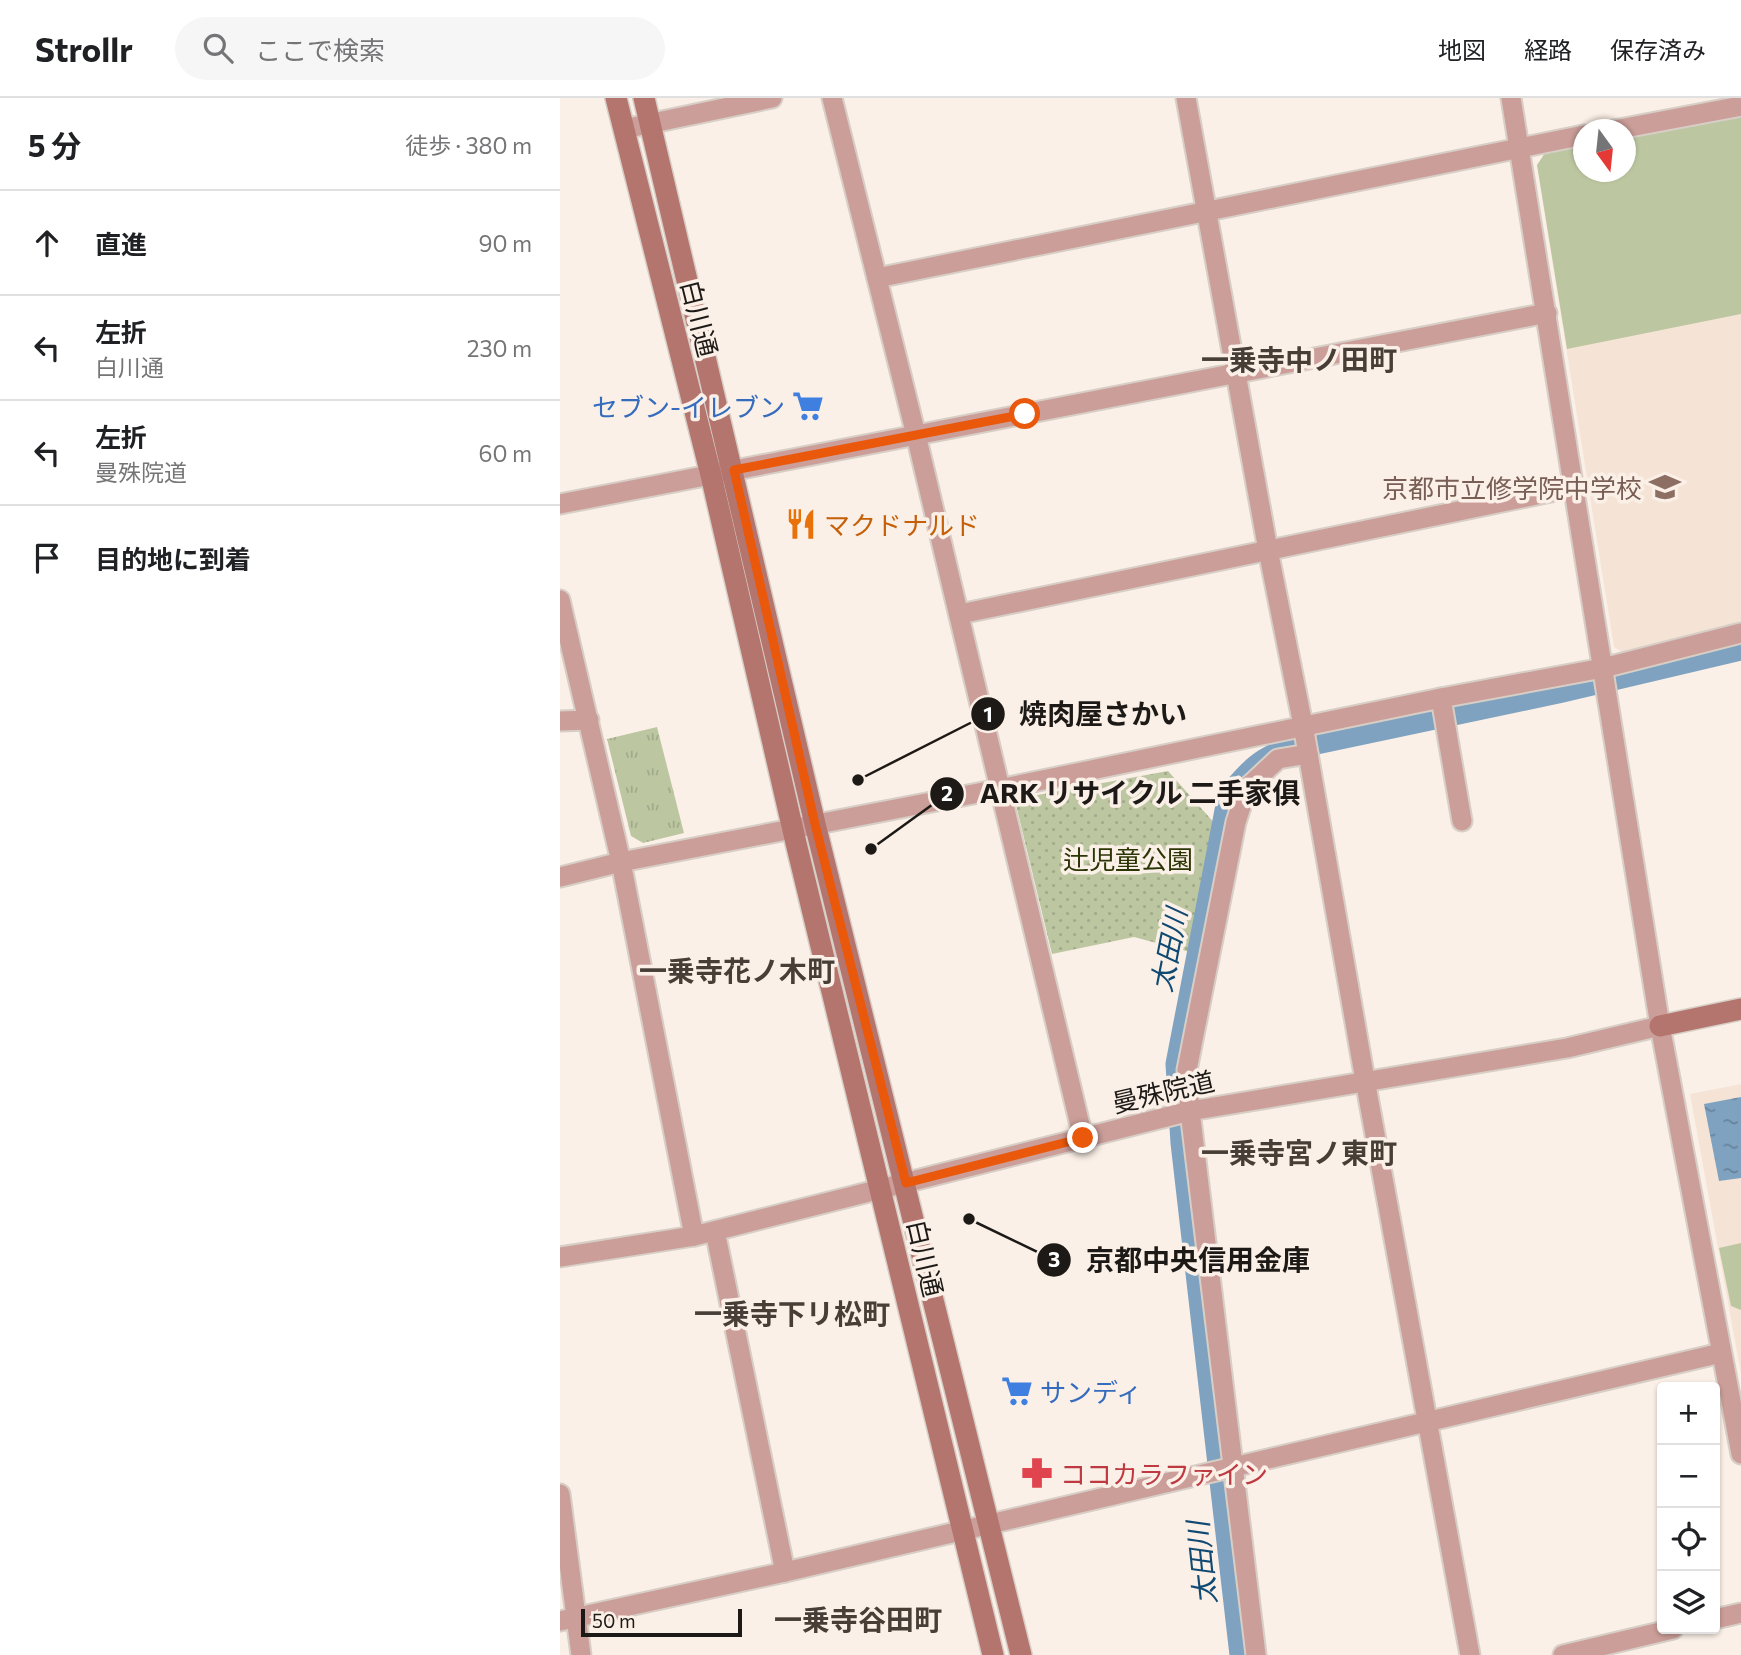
<!DOCTYPE html>
<html lang="ja">
<head>
<meta charset="utf-8">
<style>
  body { margin:0; font-family:Commissioner,"Noto Sans JP",sans-serif; background:#f6f6f6; color:#202124 }
  .controls { position:absolute; right:21px; bottom:21px; display:grid; overflow:hidden; border-radius:7px; box-shadow:0 2px 5px #0004 }
  .controls button { width:63px; height:63px; display:grid; place-items:center; padding:0; border:0; border-bottom:2px solid #e0e0e0; background:#fff; color:#202124; font:35px sans-serif }
  .compass { position:absolute; left:1013px; top:21px; width:63px; height:63px; border-radius:50%; background:#fff; box-shadow:0 2px 5px #0004; rotate:165deg }
  .scale { position:absolute; left:21px; bottom:18px; width:161px; box-sizing:border-box; padding-left:7px; border:4px solid #1c1916; border-top:0; font-size:19px; line-height:24px; white-space:nowrap; color:#1c1916; -webkit-text-stroke:5px #fbf0e7; paint-order:stroke }
  .stop { position:absolute; width:21px; height:21px; margin:-16px; border:5px solid #ea580c; border-radius:50%; background:#fff }
  .stop.end { background:#ea580c; border-color:#fff; box-shadow:0 2px 7px #0008 }
  .list { margin:0; padding:0; list-style:none }
  h2 { display:flex; justify-content:space-between; align-items:center; height:91px; margin:0; padding:0 28px; font-size:30px }
  h2 small { font-size:23px; font-weight:400; color:#757577 }
  .list li { display:grid; grid-template-columns:46px 1fr auto; gap:21px; align-items:center; box-sizing:border-box; height:105px; padding:0 28px; border-top:2px solid #e0e0e0 }
  .list b { display:block; font-size:26px; white-space:nowrap }
  .list p { margin:0; font-size:23px; white-space:nowrap; color:#757577 }
  .list em { font-size:23px; font-style:normal; color:#757577 }
  .icon { flex:none; width:38px; height:38px; fill:none; stroke:currentColor; stroke-width:2; stroke-linecap:round; stroke-linejoin:round }
  .map { position:relative; flex:none; width:1181px; height:1557px; overflow:hidden }
  header { display:flex; align-items:center; gap:42px; box-sizing:border-box; height:98px; padding:0 35px; background:#fff; border-bottom:2px solid #e0e0e0 }
  header strong { font-size:33px }
  nav { display:flex; gap:38px; margin-inline-start:auto; font-size:24px }
  .search { width:490px; height:63px; background:#f6f6f6; display:flex; align-items:center; gap:18px; box-sizing:border-box; padding:0 24px; border-radius:38px; color:#757577; font-size:26px }
  main { display:flex }
  aside { flex:1; background:#fff }
  .map>svg:first-child { display:block }
  .built { fill:#f5e4d6 }
  .grass { fill:url(#grass-tufts) }
  .park { fill:url(#park-dots) }
  .pitch { fill:#bcc7a1 }
  .water { fill:url(#water-ripples) }
  .lines { fill:none; stroke-linecap:round; stroke-linejoin:round }
  .canal { stroke:#7fa2c0; stroke-width:23 }
  .street-casing { stroke:#d7cec6; stroke-width:23 }
  .secondary-casing { stroke:#d7cec6; stroke-width:24 }
  .street { stroke:#cb9e99; stroke-width:19 }
  .secondary { stroke:#b4756e; stroke-width:21 }
  .route { stroke:#ea580c; stroke-width:9 }
  .labels { text-anchor:middle; dominant-baseline:central; stroke-width:7; stroke-linejoin:round; paint-order:stroke }
  .street-label { font-size:26px; fill:#1c1916; stroke:#fbf0e7 }
  .shop-label { font-size:26px; fill:#366cbe; stroke:#fbf0e7; text-anchor:end }
  .education-label { font-size:26px; fill:#785e54; stroke:#fbf0e7; text-anchor:end }
  .food-label { font-size:26px; fill:#c56008; stroke:#fbf0e7; text-anchor:start }
  .park-label { font-size:26px; fill:#2b3604; stroke:#fbf0e7 }
  .health-label { font-size:26px; fill:#be3a42; stroke:#fbf0e7; text-anchor:start }
  .neighbourhood-label { font-size:28px; font-weight:bold; fill:#463e37; stroke:#fbf0e7 }
  .water-label { font-size:28px; font-style:italic; fill:#104972; stroke:#fbf0e7 }
  .leader { fill:none; stroke:#1c1916; stroke-width:2.5 }
  .callout-dot { fill:#1c1916; stroke:#fbf0e7; stroke-width:2.5 }
  .mark-label { font-size:21px; text-anchor:middle; font-weight:bold; fill:#fff }
  .callout-label { font-size:28px; text-anchor:middle; font-weight:bold; fill:#1c1916; stroke:#fbf0e7; stroke-width:7; stroke-linejoin:round; paint-order:stroke }
</style>
</head>
<body>
<header>
<strong>Strollr</strong>
<div class="search"><svg class="icon" aria-label="search" viewBox="0 0 24 24"><circle cx="10" cy="10" r="6"/><path d="M15 15l6 6"/></svg>ここで検索</div>
<nav><a>地図</a><a>経路</a><a>保存済み</a></nav>
</header>
<main>
<aside>
<h2>5 分<small>徒歩 · 380 m</small></h2>
<ul class="list">
<li><svg class="icon" aria-label="ahead" viewBox="0 0 24 24"><path d="M12 20V5M6 11l6-6 6 6"/></svg><div><b>直進</b></div><em>90 m</em></li>
<li><svg class="icon" aria-label="left" viewBox="0 0 24 24"><path d="M17 20v-9H6M10 6l-5 5 5 5"/></svg><div><b>左折</b><p>白川通</p></div><em>230 m</em></li>
<li><svg class="icon" aria-label="left" viewBox="0 0 24 24"><path d="M17 20v-9H6M10 6l-5 5 5 5"/></svg><div><b>左折</b><p>曼殊院道</p></div><em>60 m</em></li>
<li><svg class="icon" aria-label="arrive" viewBox="0 0 24 24"><path d="M6 21V4h12l-3 4 3 4H6"/></svg><div><b>目的地に到着</b></div></li>
</ul>
</aside>
<div class="map">
<svg width="1181" height="1557" viewBox="0 0 1181 1557">
  <defs>
    <pattern id="grass-tufts" width="24" height="20" patternUnits="userSpaceOnUse" patternTransform="scale(1.75)"><rect width="24" height="20" fill="#bcc7a1"/><path d="M3 7l-1-3M5 7V3M7 7l1-3M15 17l-1-3M17 17v-4M19 17l1-3" fill="none" stroke="#a1aa8a"/></pattern>
    <pattern id="park-dots" width="8" height="8" patternUnits="userSpaceOnUse" patternTransform="scale(1.75)"><rect width="8" height="8" fill="#bcc7a1"/><path d="M2 2h.1M6 6h.1" fill="none" stroke="#a1aa8a" stroke-width="1.8" stroke-linecap="round"/></pattern>
    <pattern id="water-ripples" width="26" height="14" patternUnits="userSpaceOnUse" patternTransform="scale(1.75)"><rect width="26" height="14" fill="#7fa2c0"/><path d="M2 4q2-2 4 0t4 0M15 11q2-2 4 0t4 0" fill="none" stroke="#67839b"/></pattern>
  </defs>
  <rect width="100%" height="100%" fill="#fbf0e7"/>
  <!-- built -->
  <g class="built">
    <path d="M1181 18V527L1064 555 1054 549 977 67 985 55 1023 48 1024 74H1066V40Z"/>
    <path d="M1181 986V1276L1130 996Z"/>
  </g>
  <!-- grass -->
  <path class="grass" d="M97 629 124 735 83 745 71 738 47 641Z"/>
  <!-- park -->
  <path class="park" d="M608 673 657 728 630 854 574 839 492 856 456 707 461 700Z"/>
  <!-- pitch -->
  <g class="pitch">
    <path d="M1181 18V216L1007 251 977 67 985 55 1023 48 1024 74H1066V40Z"/>
    <path d="M1181 1145V1212L1171 1208 1159 1150Z"/>
  </g>
  <!-- water -->
  <path class="water" d="M1181 999V1080L1159 1083 1144 1006Z"/>
  <g class="lines">
    <!-- canal -->
    <path class="canal" d="M681 1557 622 1045 617 966 669 697C690 673 698 662 728 651L998 594 1181 551"/>
    <defs>
      <g id="street">
        <path d="M272 0 356 337 523 1040"/>
        <path d="M626 0 708 452 743 627 805 982 910 1557"/>
        <path d="M951 0 1100 928 1181 1356"/>
        <path d="M64 31 212 0"/>
        <path d="M1054 32 1181 8"/>
        <path d="M317 180 1024 37"/>
        <path d="M0 406 987 215"/>
        <path d="M0 502 61 764 134 1138"/>
        <path d="M400 516 1015 389"/>
        <path d="M881 600 902 723"/>
        <path d="M0 623 29 622"/>
        <path d="M0 779 61 764 439 691 881 600 1043 570 1181 535"/>
        <path d="M155 1133 225 1474"/>
        <path d="M0 1159 134 1138 630 1013 1007 950 1100 928"/>
        <path d="M0 1396 21 1557"/>
        <path d="M1155 1521 1181 1515"/>
        <path d="M0 1523 225 1474 1161 1255"/>
        <path d="M696 1557 630 1013 627 972 676 724 687 690 718 661 748 656"/>
        <path d="M1003 1557 1113 1531"/>
      </g>
      <g id="secondary">
        <path d="M56 0 151 377 236 745 433 1557"/>
        <path d="M84 0 255 726 461 1557"/>
        <path d="M1100 928 1181 911"/>
      </g>
    </defs>
    <!-- street casing -->
    <use href="#street" class="street-casing"/>
    <!-- secondary casing -->
    <use href="#secondary" class="secondary-casing"/>
    <!-- street -->
    <use href="#street" class="street"/>
    <!-- secondary -->
    <use href="#secondary" class="secondary"/>
  </g>
  <g class="lines">
    <!-- route -->
    <path class="route" d="M465 316 174 372 255 726 346 1085 523 1040"/>
  </g>
  <!-- icons -->
  <defs>
    <symbol id="supermarket-bare" viewBox="-9 -9 18 18"><path d="M-6-5.5h2.5l.6 2H6L4.5 2H-2.5L-4.4-4H-6ZM-1.5 3.2a1.3 1.3 0 1 0 .1 0ZM3 3.2a1.3 1.3 0 1 0 .1 0Z" fill="#3f7fe0" stroke="#fbf0e7" stroke-width="2.5" paint-order="stroke"/></symbol>
    <symbol id="school-bare" viewBox="-9 -9 18 18"><path d="M0-5L7-2L0 1L-7-2ZM-4 1L0 2.5L4 1V4Q0 6-4 4Z" fill="#8d6e63" stroke="#fbf0e7" stroke-width="2.5" paint-order="stroke"/></symbol>
    <symbol id="restaurant-bare" viewBox="-9 -9 18 18"><path d="M-5-6h1v4h1v-4h1v4h1v-4h1v5L-1.5 .5V6h-2V.5L-5-1ZM5-6V6H3V1.5H1.5Q1.5-4 5-6Z" fill="#e8710a" stroke="#fbf0e7" stroke-width="2.5" paint-order="stroke"/></symbol>
    <symbol id="pharmacy-bare" viewBox="-9 -9 18 18"><path d="M-2-6h4v4h4v4h-4v4h-4v-4h-4v-4h4Z" fill="#e0444e" stroke="#fbf0e7" stroke-width="2.5" paint-order="stroke"/></symbol>
  </defs>
  <g fill-rule="evenodd">
    <use href="#supermarket-bare" x="226" y="286" width="44" height="44"/>
    <use href="#school-bare" x="1083" y="367" width="44" height="44"/>
    <use href="#restaurant-bare" x="219" y="404" width="44" height="44"/>
    <use href="#supermarket-bare" x="435" y="1271" width="44" height="44"/>
    <use href="#pharmacy-bare" x="455" y="1353" width="44" height="44"/>
  </g>
  <g class="labels">
    <!-- street labels -->
    <g class="street-label">
      <text transform="translate(140 220) rotate(76)">白川通</text>
      <text transform="translate(603 993) rotate(-13)">曼殊院道</text>
      <text transform="translate(366 1160) rotate(77)">白川通</text>
    </g>
    <!-- shop labels -->
    <g class="shop-label">
      <text x="225" y="308">セブン-イレブン</text>
      <text x="480" y="1293" text-anchor="start">サンディ</text>
    </g>
    <!-- education labels -->
    <g class="education-label">
      <text x="1082" y="389">京都市立修学院中学校</text>
    </g>
    <!-- food labels -->
    <g class="food-label">
      <text x="264" y="426">マクドナルド</text>
    </g>
    <!-- park labels -->
    <g class="park-label">
      <text x="568" y="760">辻児童公園</text>
    </g>
    <!-- health labels -->
    <g class="health-label">
      <text x="500" y="1375">ココカラファイン</text>
    </g>
    <!-- neighbourhood labels -->
    <g class="neighbourhood-label">
      <text x="739" y="261">一乗寺中ノ田町</text>
      <text x="177" y="872">一乗寺花ノ木町</text>
      <text x="739" y="1054">一乗寺宮ノ東町</text>
      <text x="232" y="1215">一乗寺下リ松町</text>
      <text x="298" y="1521">一乗寺谷田町</text>
    </g>
    <!-- water labels -->
    <g class="water-label">
      <text transform="translate(608 852) rotate(-79)">太田川</text>
      <text transform="translate(641 1465) rotate(-96)">太田川</text>
    </g>
  </g>
  <!-- callouts -->
  <path class="leader" d="M298 682L428 616M311 751L387 696M409 1121L494 1162"/>
  <g class="callout-dot">
    <circle cx="298" cy="682" r="7"/>
    <circle cx="311" cy="751" r="7"/>
    <circle cx="409" cy="1121" r="7"/>
    <circle cx="428" cy="616" r="18"/>
    <circle cx="387" cy="696" r="18"/>
    <circle cx="494" cy="1162" r="18"/>
  </g>
  <g class="mark-label">
    <text x="428" y="624">1</text>
    <text x="387" y="703">2</text>
    <text x="494" y="1169">3</text>
  </g>
  <g class="callout-label">
    <text x="543" y="626">焼肉屋さかい</text>
    <text x="580" y="705">ARK リサイクル 二手家俱</text>
    <text x="638" y="1172">京都中央信用金庫</text>
  </g>
</svg>
<div class="controls">
<button>+</button>
<button>−</button>
<button><svg class="icon" aria-label="locate" viewBox="0 0 24 24"><circle cx="12" cy="12" r="6"/><path d="M12 2v4M12 18v4M2 12h4M18 12h4"/></svg></button>
<button><svg class="icon" aria-label="layers" viewBox="0 0 24 24"><path d="M12 4l9 5-9 5-9-5zM3 14l9 5 9-5"/></svg></button>
</div>
<svg class="compass" viewBox="-18 -18 36 36"><path d="M0-13l5 13h-10z" fill="#e53935"/><path d="M0 13l5-13h-10z" fill="#757577"/></svg>
<div class="scale">50 m</div>
<div class="stop" style="left:465px;top:316px"></div>
<div class="stop end" style="left:523px;top:1040px"></div>
</div>
</main>
</body>
</html>
